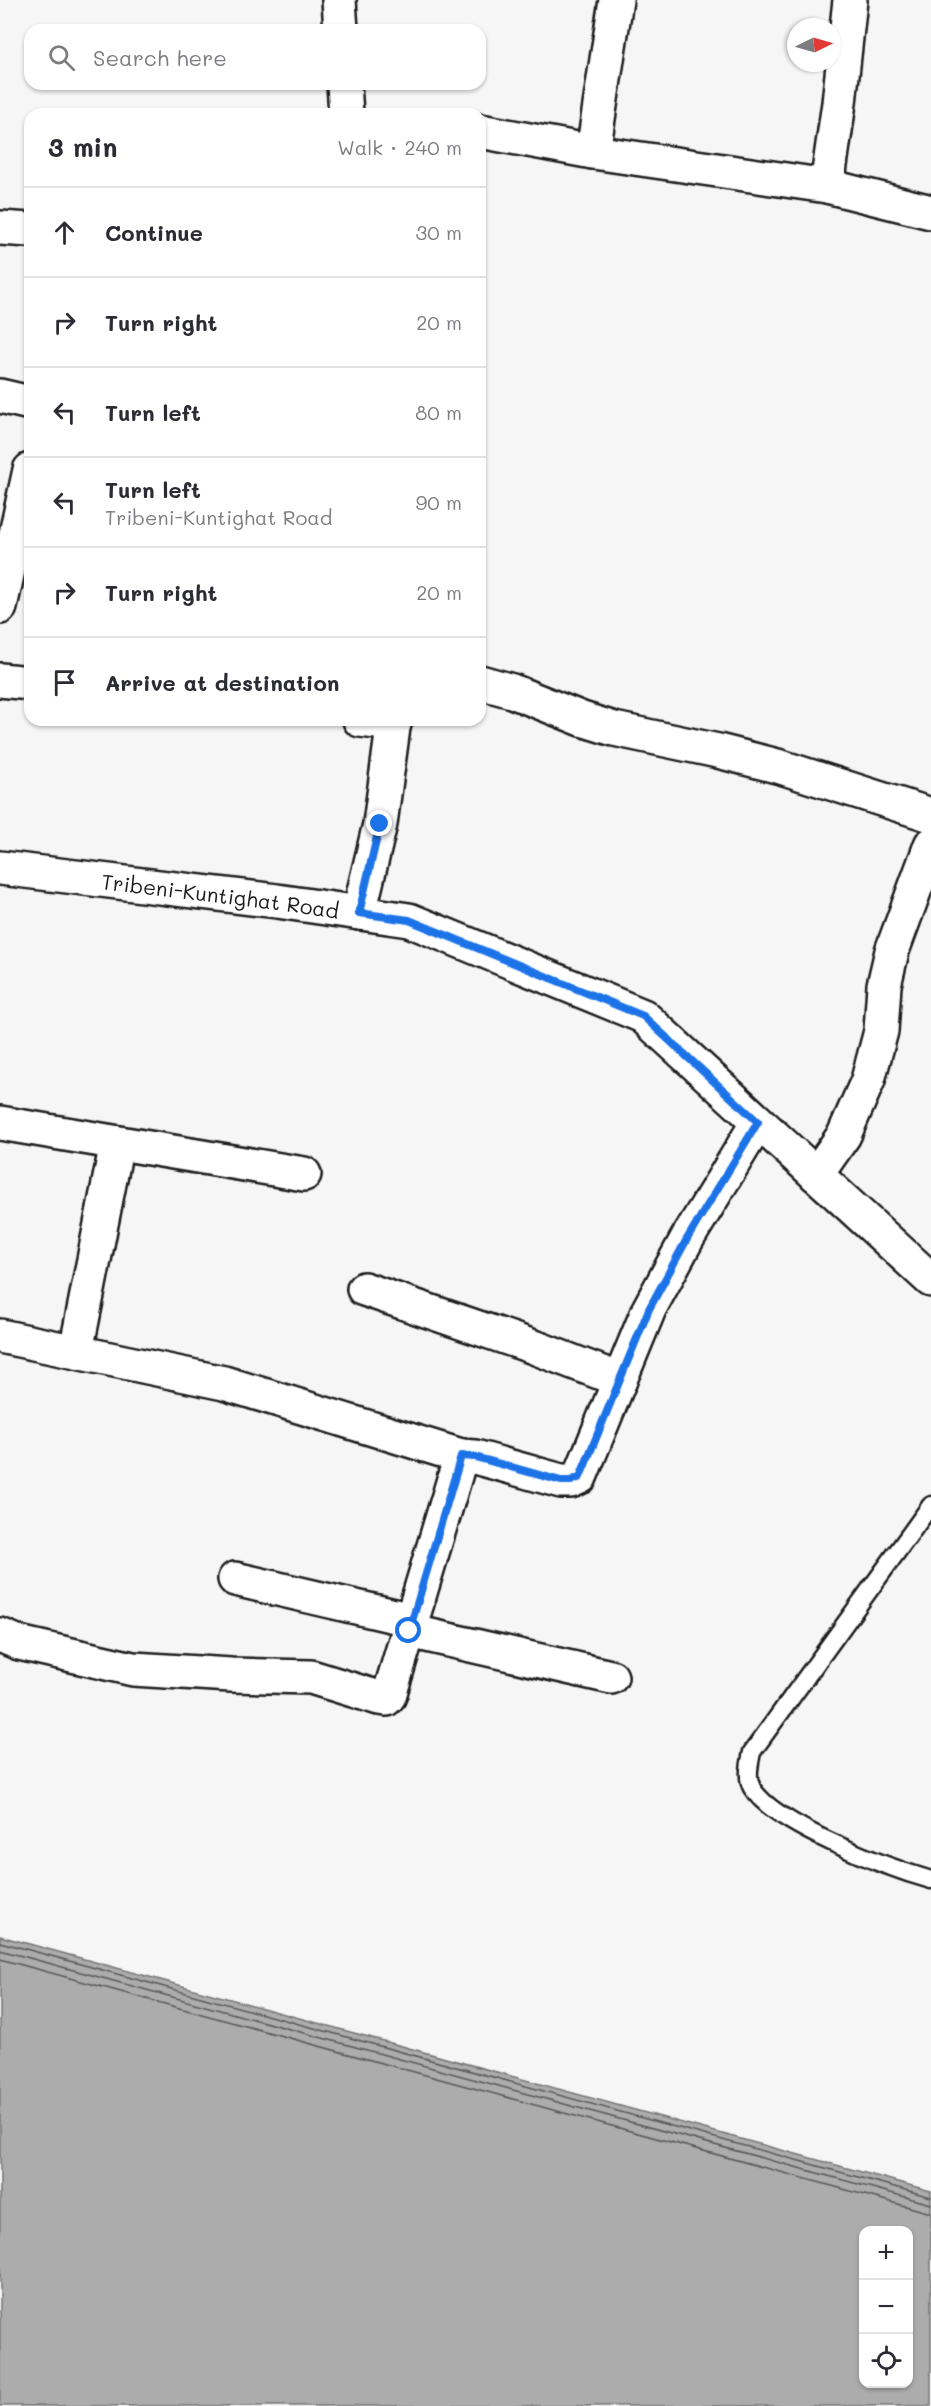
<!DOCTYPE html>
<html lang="en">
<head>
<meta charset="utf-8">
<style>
  body { margin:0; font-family:Mali,sans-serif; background:#f7f7f7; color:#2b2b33 }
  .controls { position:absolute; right:18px; bottom:18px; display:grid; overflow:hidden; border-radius:12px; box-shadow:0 2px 4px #0004 }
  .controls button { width:54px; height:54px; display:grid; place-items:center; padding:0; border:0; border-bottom:2px solid #e1e1e2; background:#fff; color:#2b2b33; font:30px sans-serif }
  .compass { position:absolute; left:787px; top:18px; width:54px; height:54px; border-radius:50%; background:#fff; box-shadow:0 2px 4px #0004; rotate:85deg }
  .stop { position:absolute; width:18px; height:18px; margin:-14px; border:4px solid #1a73e8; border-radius:50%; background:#fff }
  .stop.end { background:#1a73e8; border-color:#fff; box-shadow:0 2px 6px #0008 }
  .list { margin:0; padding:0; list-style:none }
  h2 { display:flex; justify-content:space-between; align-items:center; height:78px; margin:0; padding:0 24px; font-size:26px }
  h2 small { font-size:20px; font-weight:400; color:#7c7c81 }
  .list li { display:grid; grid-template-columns:39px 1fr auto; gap:18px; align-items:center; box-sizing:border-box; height:90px; padding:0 24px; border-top:2px solid #e1e1e2 }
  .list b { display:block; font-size:22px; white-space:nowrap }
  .list p { margin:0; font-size:20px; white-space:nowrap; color:#7c7c81 }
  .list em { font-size:20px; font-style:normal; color:#7c7c81 }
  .icon { flex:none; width:33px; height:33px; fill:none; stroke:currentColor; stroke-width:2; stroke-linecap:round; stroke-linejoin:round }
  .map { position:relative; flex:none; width:931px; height:2406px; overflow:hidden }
  .search { position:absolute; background:#fff; box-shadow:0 2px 4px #0004; left:24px; top:24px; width:462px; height:66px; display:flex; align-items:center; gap:15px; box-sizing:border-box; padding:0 21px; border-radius:18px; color:#7c7c81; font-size:22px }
  .panel { position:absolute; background:#fff; box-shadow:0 2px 4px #0004; left:24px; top:108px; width:462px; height:618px; border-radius:18px }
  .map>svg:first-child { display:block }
  .water { fill:#acacac; stroke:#727272; stroke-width:1.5; fill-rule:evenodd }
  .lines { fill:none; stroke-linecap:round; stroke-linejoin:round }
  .shore { stroke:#565656; stroke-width:1.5 }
  .service-casing { stroke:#1c1c1c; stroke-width:21 }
  .minor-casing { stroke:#1c1c1c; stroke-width:38 }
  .secondary-casing { stroke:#1c1c1c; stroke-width:38 }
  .service { stroke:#fff; stroke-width:16 }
  .minor { stroke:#fff; stroke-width:33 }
  .secondary { stroke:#fff; stroke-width:33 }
  .route { stroke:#1a73e8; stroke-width:8 }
  .labels { text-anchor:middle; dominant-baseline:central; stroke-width:4.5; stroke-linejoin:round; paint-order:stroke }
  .street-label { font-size:21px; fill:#1c1c1c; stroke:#fff }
</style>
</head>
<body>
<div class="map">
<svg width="931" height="2406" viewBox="0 0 931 2406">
  <rect width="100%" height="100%" fill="#f6f6f6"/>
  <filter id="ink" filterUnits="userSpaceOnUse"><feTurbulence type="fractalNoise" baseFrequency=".0167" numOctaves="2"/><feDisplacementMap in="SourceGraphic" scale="12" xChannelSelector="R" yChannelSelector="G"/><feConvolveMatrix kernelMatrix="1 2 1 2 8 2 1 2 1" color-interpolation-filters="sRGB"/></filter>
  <g filter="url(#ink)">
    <!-- water -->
    <path class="water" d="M0 1936 931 2191V2406H0ZM864 2230H908V2384H864Z"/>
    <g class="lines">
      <!-- shore -->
      <g class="shore">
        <path d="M0 1942 931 2197"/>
        <path d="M0 1950 931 2204"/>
        <path d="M0 1959 931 2213"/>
      </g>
      <defs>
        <path id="service" d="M931 1505 752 1752C750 1763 746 1777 752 1788 774 1825 889 1868 931 1880"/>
        <g id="minor">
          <path d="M339 0 341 30"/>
          <path d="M344 84 346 114"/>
          <path d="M480 131 593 152 827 186 931 212"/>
          <path d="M593 152 616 0"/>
          <path d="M827 186 839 103 850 0"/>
          <path d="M0 228 30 230"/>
          <path d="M0 396 30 403"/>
          <path d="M0 607 30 470"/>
          <path d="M0 680 30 683"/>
          <path d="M480 682 512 691 582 719 614 729 718 751 781 767 931 815"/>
          <path d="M360 720 394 724"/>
          <path d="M359 913 380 824 394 720"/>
          <path d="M0 1123 304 1174"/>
          <path d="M816 1175 844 1135 868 1080 881 1031 884 985 892 951 931 845"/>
          <path d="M364 1289 534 1347 620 1380"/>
          <path d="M0 1336 224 1383 461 1456"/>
          <path d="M76 1351 117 1143"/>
          <path d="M235 1579 412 1620"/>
          <path d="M409 1631 611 1677"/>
          <path d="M0 1635 19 1643 133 1669 231 1675 311 1677 379 1698 386 1699 389 1696 461 1456 475 1457 561 1481H571L580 1477 649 1309 687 1239 758 1122"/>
        </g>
        <g id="secondary">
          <path id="s1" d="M0 868 277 901 409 920 643 1016 931 1280"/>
        </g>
      </defs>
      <!-- service casing -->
      <use href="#service" class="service-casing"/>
      <!-- minor casing -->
      <use href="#minor" class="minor-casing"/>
      <!-- secondary casing -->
      <use href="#secondary" class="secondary-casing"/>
      <!-- service -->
      <use href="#service" class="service"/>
      <!-- minor -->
      <use href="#minor" class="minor"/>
      <!-- secondary -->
      <use href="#secondary" class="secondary"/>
    </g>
  </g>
  <g class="lines" filter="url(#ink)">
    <!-- route -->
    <path class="route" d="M380 824 359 913 409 920 643 1016 758 1122 687 1239 649 1309 580 1477 571 1481H561L475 1457 461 1456 409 1631"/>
  </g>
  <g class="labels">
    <!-- street labels -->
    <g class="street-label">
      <text stroke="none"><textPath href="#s1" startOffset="222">Tribeni-Kuntighat Road</textPath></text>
    </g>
  </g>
</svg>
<div class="controls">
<button>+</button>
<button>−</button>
<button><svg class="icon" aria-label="locate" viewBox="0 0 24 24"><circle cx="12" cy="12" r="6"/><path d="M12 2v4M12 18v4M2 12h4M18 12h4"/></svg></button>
</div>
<svg class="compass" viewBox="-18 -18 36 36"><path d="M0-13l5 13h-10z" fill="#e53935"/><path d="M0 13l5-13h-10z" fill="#7c7c81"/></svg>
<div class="stop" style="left:409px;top:1631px"></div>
<div class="stop end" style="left:380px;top:824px"></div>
<div class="search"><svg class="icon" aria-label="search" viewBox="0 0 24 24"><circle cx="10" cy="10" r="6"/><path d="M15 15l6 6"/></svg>Search here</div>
<section class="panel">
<h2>3 min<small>Walk · 240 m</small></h2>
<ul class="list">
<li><svg class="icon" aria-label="ahead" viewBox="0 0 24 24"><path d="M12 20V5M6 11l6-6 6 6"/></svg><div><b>Continue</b></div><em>30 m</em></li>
<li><svg class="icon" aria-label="right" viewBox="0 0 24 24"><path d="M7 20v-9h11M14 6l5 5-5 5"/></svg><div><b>Turn right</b></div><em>20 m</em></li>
<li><svg class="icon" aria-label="left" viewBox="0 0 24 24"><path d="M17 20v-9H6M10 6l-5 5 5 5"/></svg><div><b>Turn left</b></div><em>80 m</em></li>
<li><svg class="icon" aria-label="left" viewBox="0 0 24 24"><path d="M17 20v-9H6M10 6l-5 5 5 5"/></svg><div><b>Turn left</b><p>Tribeni-Kuntighat Road</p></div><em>90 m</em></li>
<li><svg class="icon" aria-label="right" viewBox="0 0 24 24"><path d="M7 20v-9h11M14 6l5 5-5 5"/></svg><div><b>Turn right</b></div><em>20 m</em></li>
<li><svg class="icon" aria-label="arrive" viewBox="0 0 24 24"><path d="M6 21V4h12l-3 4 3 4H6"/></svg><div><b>Arrive at destination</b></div></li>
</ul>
</section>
</div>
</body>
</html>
